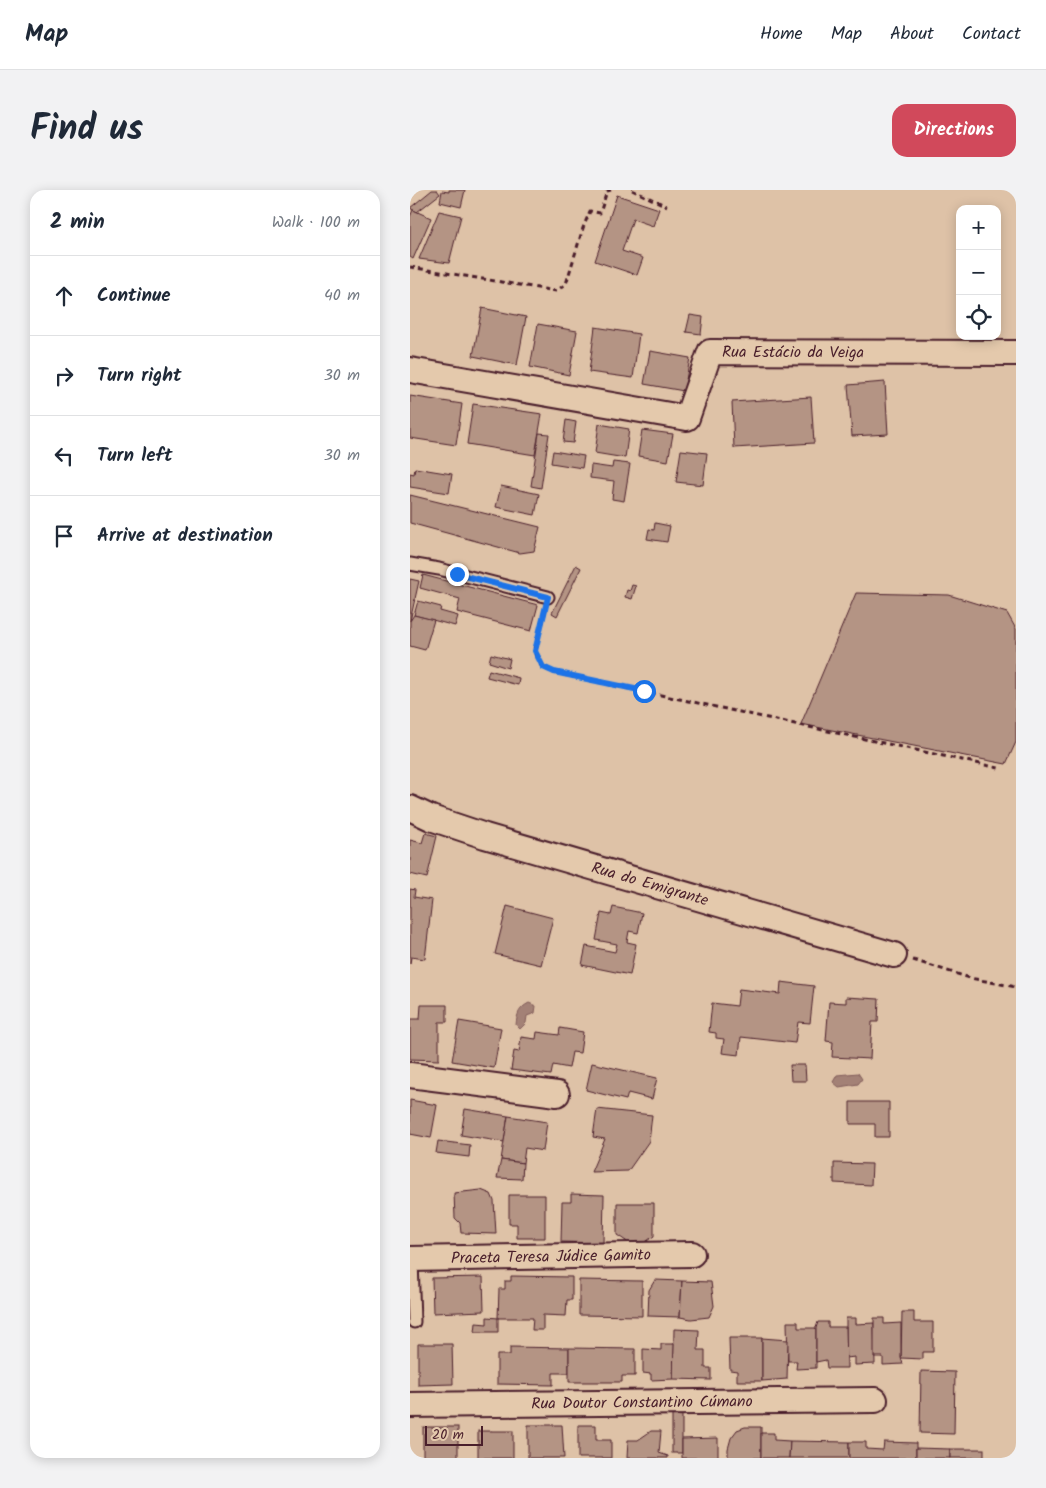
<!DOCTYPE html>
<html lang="en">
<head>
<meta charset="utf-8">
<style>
  body { margin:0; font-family:Kalam,sans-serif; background:#f2f2f3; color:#1f2937 }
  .controls { position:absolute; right:15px; top:15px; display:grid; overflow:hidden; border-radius:10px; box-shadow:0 2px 12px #0003 }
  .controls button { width:45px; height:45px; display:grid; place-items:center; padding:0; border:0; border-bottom:1px solid #e0e1e3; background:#fff; color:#1f2937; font:25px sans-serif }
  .scale { position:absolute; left:15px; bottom:12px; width:58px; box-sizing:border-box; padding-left:5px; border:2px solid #4a1f2b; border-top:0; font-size:14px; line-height:18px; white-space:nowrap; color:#4a1f2b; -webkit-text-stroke:4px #e4c9ac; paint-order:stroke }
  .stop { position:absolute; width:15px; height:15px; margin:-11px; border:4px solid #1a73e8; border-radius:50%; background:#fff }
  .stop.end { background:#1a73e8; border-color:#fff; box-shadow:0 1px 5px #0008 }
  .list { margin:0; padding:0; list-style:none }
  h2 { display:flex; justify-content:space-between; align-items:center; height:65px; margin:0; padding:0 20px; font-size:21px }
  h2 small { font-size:16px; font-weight:400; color:#747a83 }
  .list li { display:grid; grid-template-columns:32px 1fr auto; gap:15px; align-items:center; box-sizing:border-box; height:80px; padding:0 20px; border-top:1px solid #e0e1e3 }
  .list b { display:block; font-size:19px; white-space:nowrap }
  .list em { font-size:16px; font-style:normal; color:#747a83 }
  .icon { flex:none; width:28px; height:28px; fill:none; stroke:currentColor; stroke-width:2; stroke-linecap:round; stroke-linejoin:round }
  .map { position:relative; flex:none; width:606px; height:1268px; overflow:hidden; border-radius:15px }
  header { display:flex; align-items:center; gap:30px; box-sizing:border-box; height:70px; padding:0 25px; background:#fff; border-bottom:1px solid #e0e1e3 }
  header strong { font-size:24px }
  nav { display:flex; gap:28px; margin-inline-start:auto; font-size:18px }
  .intro { display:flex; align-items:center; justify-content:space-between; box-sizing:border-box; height:120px; padding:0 30px }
  h1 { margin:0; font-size:35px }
  .button { padding:12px 22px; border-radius:15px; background:#d1495b; color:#fff; font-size:18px; font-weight:700 }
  main { display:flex; gap:30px; padding:0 30px }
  aside { flex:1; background:#fff; border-radius:15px; box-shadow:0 2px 12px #0003 }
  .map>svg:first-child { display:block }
  .water { fill:#a38176; stroke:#7f5a58 }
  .building { fill:#b49484; stroke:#4a1f2b }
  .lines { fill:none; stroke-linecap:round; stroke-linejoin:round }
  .service-casing { stroke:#4a1f2b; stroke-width:15 }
  .minor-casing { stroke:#4a1f2b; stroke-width:28 }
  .path { stroke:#4a1f2b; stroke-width:3; stroke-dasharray:5 4; stroke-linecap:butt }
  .service { stroke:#e4c9ac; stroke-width:11 }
  .minor { stroke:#e4c9ac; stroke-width:24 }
  .route { stroke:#1a73e8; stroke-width:6 }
  .labels { text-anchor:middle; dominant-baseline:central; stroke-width:4; stroke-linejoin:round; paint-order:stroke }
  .street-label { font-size:16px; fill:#4a1f2b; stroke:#e4c9ac }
</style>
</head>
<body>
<header>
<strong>Map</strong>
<nav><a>Home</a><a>Map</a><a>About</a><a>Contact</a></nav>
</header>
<div class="intro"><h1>Find us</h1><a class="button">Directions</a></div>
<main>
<aside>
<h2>2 min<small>Walk · 100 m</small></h2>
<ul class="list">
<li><svg class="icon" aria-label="ahead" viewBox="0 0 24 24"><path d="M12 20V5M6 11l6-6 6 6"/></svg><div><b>Continue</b></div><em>40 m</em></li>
<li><svg class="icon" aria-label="right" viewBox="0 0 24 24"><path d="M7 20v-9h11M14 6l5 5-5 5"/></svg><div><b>Turn right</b></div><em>30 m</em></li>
<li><svg class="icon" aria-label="left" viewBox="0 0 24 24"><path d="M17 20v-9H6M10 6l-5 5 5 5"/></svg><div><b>Turn left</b></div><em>30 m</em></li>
<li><svg class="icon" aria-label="arrive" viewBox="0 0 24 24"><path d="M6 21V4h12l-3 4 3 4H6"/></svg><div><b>Arrive at destination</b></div></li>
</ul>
</aside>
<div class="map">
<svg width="606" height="1268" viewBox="0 0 606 1268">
  <rect width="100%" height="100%" fill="#dec2a7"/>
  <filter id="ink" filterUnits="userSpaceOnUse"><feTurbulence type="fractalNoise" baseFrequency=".02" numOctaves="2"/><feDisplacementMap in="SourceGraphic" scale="10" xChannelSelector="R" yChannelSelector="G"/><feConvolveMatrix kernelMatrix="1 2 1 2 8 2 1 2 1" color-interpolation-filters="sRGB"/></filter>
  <g filter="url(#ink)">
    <!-- water -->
    <g class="water">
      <path d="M119 813 126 816 125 823 117 826 116 833 110 839 106 835C107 824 109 818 119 813Z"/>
      <path d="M448 883 452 889 448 894 429 897 423 892 427 885Z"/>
    </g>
    <!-- building -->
    <g class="building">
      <path d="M22 0H27L30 4 7 22 0 18Z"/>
      <path d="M39 0H55L51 17 30 12 32 1 39 2Z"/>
      <path d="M207 5 249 19 243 36 223 29 212 61 233 68 227 85 185 71Z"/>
      <path d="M3 20 21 28 3 69 0 67V27Z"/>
      <path d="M29 21 51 26 39 73 9 69Z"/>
      <path d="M72 118 116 127 107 175 63 166Z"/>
      <path d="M280 125 293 127 291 144 276 142Z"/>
      <path d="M128 134 167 141 159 185 120 177Z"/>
      <path d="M185 137 229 144 223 188 179 182Z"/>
      <path d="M240 161 280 168 274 201 234 194Z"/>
      <path d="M475 192 478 244 442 246 438 195Z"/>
      <path d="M0 206 52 214 46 255 0 248Z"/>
      <path d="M401 207 404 253 324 258 322 212Z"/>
      <path d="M63 214 132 224 125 265 57 254Z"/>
      <path d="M156 230 166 232 163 253 153 252Z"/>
      <path d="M189 234 219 239 215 268 185 263Z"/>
      <path d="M232 240 263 244 258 271 228 266Z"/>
      <path d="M129 243 139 244 131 298 121 296Z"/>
      <path d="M271 260 297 263 293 295 266 292Z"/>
      <path d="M143 261 174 266 172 278 141 273Z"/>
      <path d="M203 272 220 274 214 311 202 309 204 291 180 288 181 275 202 278Z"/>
      <path d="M5 278 42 284 39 303 0 297V283L4 284Z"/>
      <path d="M91 296 129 304 125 325 86 317Z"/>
      <path d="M0 305 130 337 124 361 110 363 0 333Z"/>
      <path d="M245 333 260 336 257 352 237 349 239 339 244 340Z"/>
      <path d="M166 375 171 378 147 426 142 423Z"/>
      <path d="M13 385 128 415 121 441 47 422 50 409 10 398Z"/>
      <path d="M0 389 9 391 0 431Z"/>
      <path d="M222 395 226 396 222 409 215 407 217 400 220 401Z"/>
      <path d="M446 403 539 405 597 423 606 439V552L596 574 391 534Z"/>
      <path d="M8 411 31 417 30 421 48 426 45 436 4 425Z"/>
      <path d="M4 425 24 430 15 460 0 456V431Z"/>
      <path d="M81 464 100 469 98 478 79 472Z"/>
      <path d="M79 480 109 488 108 495 77 487Z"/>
      <path d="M15 643 27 646 17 688 0 684V650L12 653Z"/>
      <path d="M0 699 5 700 4 707 22 710 15 769 1 767 0 774Z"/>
      <path d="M97 716 143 728 131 775 85 764Z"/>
      <path d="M203 717 232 723 228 743 219 741 217 752 226 754 220 785 172 775 176 756 205 762 207 754 186 750 191 723 201 725Z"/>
      <path d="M371 792 404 796 400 833 388 832 385 853 331 847 329 865 312 863 314 849 306 848V843L299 842 302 813 327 816 329 799 370 804Z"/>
      <path d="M436 807 469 809 468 832H462L460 869 422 867 423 852 416 851 419 812 436 813Z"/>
      <path d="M11 815H37V832H29V870L0 869V829H10Z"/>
      <path d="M49 831 91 838 84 878 42 871Z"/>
      <path d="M150 838 173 842 170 863 162 862 159 878 143 875 141 885 101 880 104 861 109 862 111 847 126 849 127 842 149 845Z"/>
      <path d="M182 873 247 888 242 909 218 903 216 910 176 900Z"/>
      <path d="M380 875H395L396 891H381Z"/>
      <path d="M0 910 27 915 21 948 0 944Z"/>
      <path d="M440 912H479V947H465V934H440Z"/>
      <path d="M55 919 98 926 94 952 51 945Z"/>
      <path d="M187 919 242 925 239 951 218 981 181 982 195 949 183 947Z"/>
      <path d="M98 926 137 932 133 961 115 958 113 973 91 970Z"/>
      <path d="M28 951 60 955 59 967 26 963Z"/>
      <path d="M91 970 113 973 112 989 87 988Z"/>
      <path d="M424 973 462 974 461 995 424 993Z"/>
      <path d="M71 1000 81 1004 84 1011 86 1044 51 1043 50 1033 45 1028 44 1003Z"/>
      <path d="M161 1004 194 1005 193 1053 151 1052 152 1012H161Z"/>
      <path d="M99 1005H135V1048H107V1034H99Z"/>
      <path d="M207 1013H244V1046L234 1053H219L207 1045Z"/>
      <path d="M101 1086 162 1087V1110H157L156 1126 133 1125V1140H122L123 1128H88L89 1099H95V1091H101Z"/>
      <path d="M73 1087 74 1121 23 1123 22 1088Z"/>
      <path d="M169 1090 232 1091V1126L169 1125Z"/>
      <path d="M245 1090 272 1091 270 1127 238 1126 239 1100Z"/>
      <path d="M272 1091 301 1092 304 1116 299 1127 281 1129 270 1127Z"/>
      <path d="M492 1122H504V1132H523V1162H513V1169L491 1168Z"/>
      <path d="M77 1127 88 1128V1142H65L66 1133 77 1134Z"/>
      <path d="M436 1128H446V1134L464 1133 465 1174 445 1175V1167L436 1168Z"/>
      <path d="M464 1128H474V1134L491 1133V1168L493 1174 473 1175V1167H464Z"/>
      <path d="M377 1132H388V1138H406V1178L386 1179 387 1171H378Z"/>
      <path d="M408 1132H418V1137H436L437 1178H417L416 1170 406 1172V1138Z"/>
      <path d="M264 1139 289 1140 288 1160H295V1178H301V1190L263 1189Z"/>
      <path d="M319 1148H352V1191H327V1181L320 1180Z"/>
      <path d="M352 1148 378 1150 377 1189 352 1191Z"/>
      <path d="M8 1154H42L43 1194 8 1195Z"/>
      <path d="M251 1154H264L263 1189 241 1190V1184L233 1183V1159L251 1160Z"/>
      <path d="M100 1157 159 1158V1183H143V1195L87 1194V1165H100Z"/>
      <path d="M159 1158 225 1159V1186H212V1192H159Z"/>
      <path d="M511 1181 545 1182 544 1244 510 1243Z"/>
      <rect x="262" y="1223" width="10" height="40"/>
      <path d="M118 1235H152L154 1268H118Z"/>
      <path d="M168 1235H186V1250H201V1268H168Z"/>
      <rect x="13" y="1237" width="35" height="31"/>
      <path d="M335 1237H351V1268H318V1259L321 1248 327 1240Z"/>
      <rect x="68" y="1241" width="35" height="27"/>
      <path d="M241 1241H251L249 1263 258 1266V1268H217L218 1250H228Z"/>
      <path d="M351 1243H364V1250L380 1251 379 1268H351Z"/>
      <path d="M308 1248V1268H272V1249Z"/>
      <path d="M380 1251 439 1252V1268H379Z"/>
      <path d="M439 1252H456V1259L473 1260 474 1252 506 1253V1268H439Z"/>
      <path d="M506 1258 540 1259V1268H506Z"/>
      <rect x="540" y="1259" width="34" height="9"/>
    </g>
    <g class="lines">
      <defs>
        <g id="service">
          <path d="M0 374 29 379 138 407"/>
          <path d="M2 1069 4 1132"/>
        </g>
        <g id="minor">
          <path id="s1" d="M0 180 277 228 300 162 606 163"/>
          <path id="s2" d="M0 618 21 628 75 646 484 765"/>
          <path d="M0 885 147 904"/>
          <path id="s3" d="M0 1069 282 1064"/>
          <path id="s4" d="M0 1215 465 1210"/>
        </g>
      </defs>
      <!-- service casing -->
      <use href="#service" class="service-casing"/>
      <!-- minor casing -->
      <use href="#minor" class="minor-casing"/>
      <!-- path -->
      <g class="path">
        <path d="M222 0 257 16"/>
        <path d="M0 77 146 101 156 94 173 38 180 21 190 23 197 1 201 0"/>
        <path d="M135 420 125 461 133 477 144 482 589 578"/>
        <path d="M503 770 560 788 606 797"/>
      </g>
      <!-- service -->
      <use href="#service" class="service"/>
      <!-- minor -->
      <use href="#minor" class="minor"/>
    </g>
  </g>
  <g class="lines" filter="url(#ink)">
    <!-- route -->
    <path class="route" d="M47 384 138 407 125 461 133 477 144 482 234 501"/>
  </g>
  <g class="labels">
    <!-- street labels -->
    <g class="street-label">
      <text stroke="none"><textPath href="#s1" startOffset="434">Rua Estácio da Veiga</textPath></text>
      <text stroke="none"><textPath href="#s2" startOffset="252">Rua do Emigrante</textPath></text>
      <text stroke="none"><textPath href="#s3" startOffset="141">Praceta Teresa Júdice Gamito</textPath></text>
      <text stroke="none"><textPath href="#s4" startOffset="232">Rua Doutor Constantino Cúmano</textPath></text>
    </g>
  </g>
</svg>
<div class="controls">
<button>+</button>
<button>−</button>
<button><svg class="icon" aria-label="locate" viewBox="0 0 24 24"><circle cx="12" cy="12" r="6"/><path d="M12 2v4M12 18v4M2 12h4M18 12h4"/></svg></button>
</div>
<div class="scale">20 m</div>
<div class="stop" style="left:234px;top:501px"></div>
<div class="stop end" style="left:47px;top:384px"></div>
</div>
</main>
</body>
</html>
